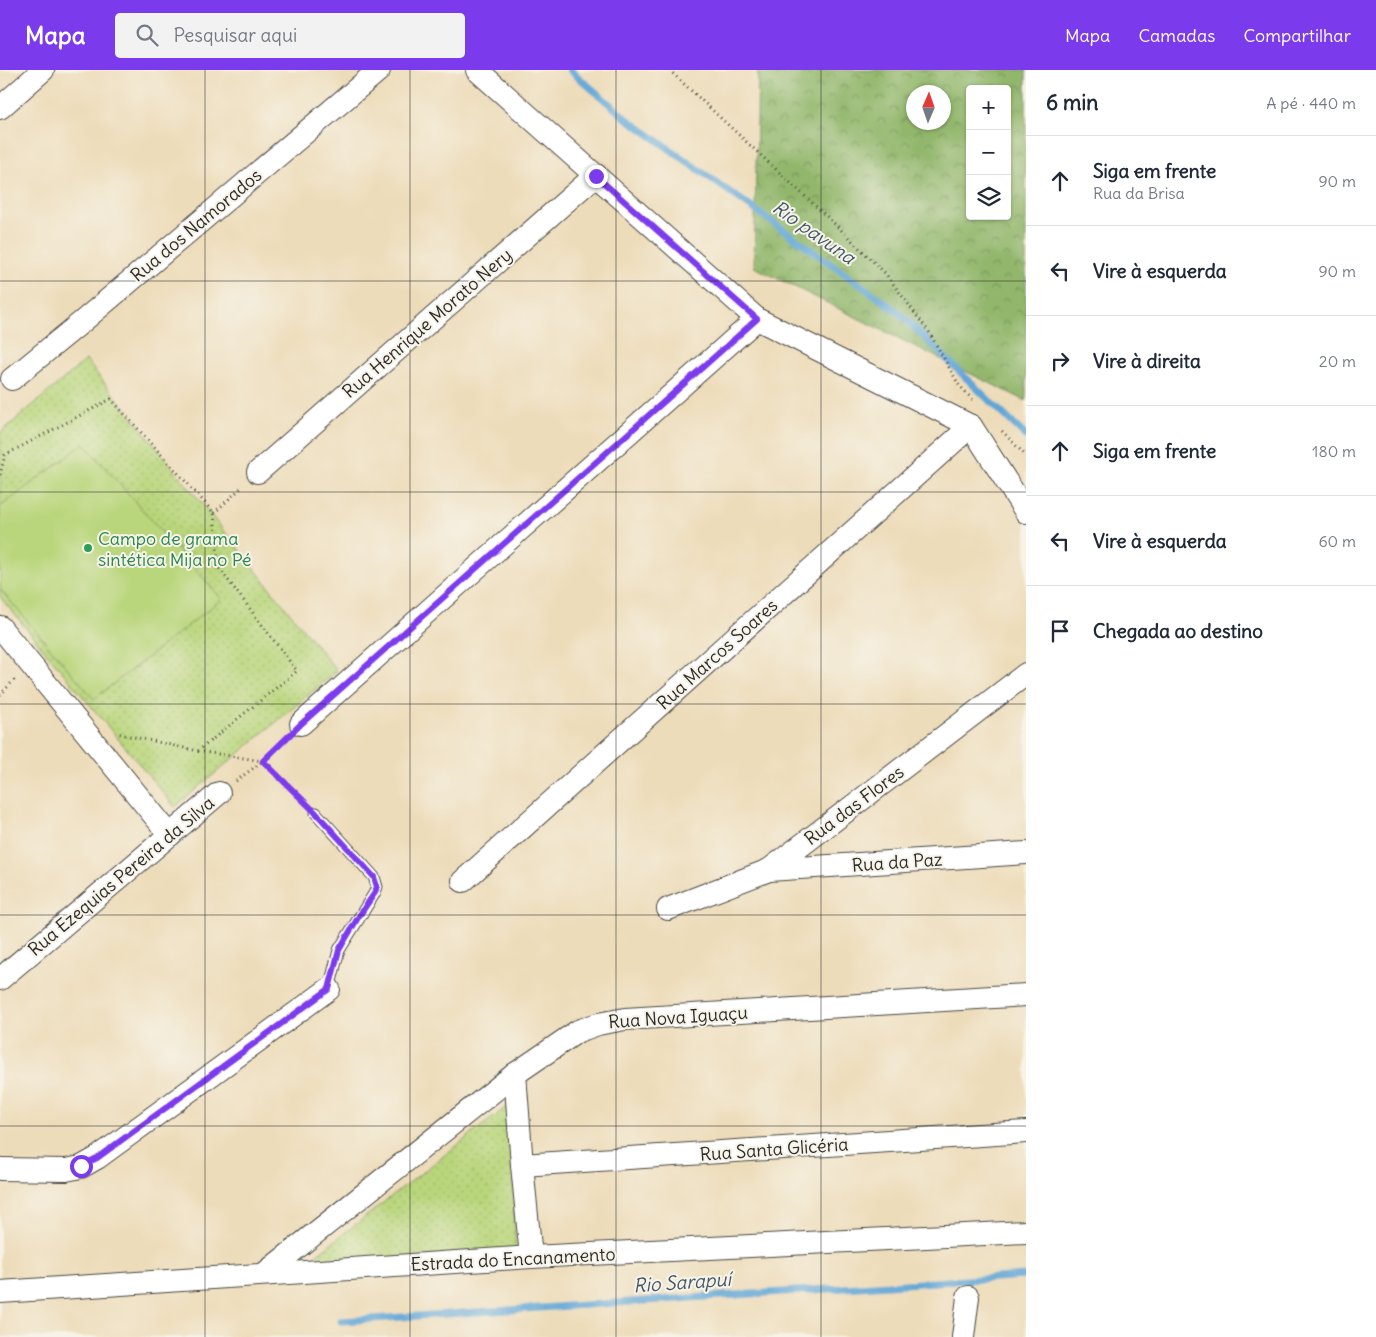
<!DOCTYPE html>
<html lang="pt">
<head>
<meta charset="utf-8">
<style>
  body { margin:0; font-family:Delius,sans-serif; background:#f2f2f3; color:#1f2937 }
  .controls { position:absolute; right:15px; top:15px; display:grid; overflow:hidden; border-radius:5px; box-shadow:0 1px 4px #0004 }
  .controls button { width:45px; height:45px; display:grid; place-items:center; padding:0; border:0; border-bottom:1px solid #e0e1e3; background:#fff; color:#1f2937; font:25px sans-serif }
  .compass { position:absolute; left:906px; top:15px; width:45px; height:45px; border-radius:50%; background:#fff; box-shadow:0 1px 4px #0004; rotate:2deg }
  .stop { position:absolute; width:15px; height:15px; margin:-11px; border:4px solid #7c3aed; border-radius:50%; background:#fff }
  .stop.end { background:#7c3aed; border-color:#fff; box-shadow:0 1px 5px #0008 }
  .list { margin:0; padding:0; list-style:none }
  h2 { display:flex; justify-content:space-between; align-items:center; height:65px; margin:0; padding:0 20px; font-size:21px }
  h2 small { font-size:16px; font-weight:400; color:#747a83 }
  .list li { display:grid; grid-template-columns:32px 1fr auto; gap:15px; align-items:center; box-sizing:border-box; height:90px; padding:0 20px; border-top:1px solid #e0e1e3 }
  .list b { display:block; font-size:19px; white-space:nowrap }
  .list p { margin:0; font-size:16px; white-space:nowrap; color:#747a83 }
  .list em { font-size:16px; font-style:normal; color:#747a83 }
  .icon { flex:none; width:28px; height:28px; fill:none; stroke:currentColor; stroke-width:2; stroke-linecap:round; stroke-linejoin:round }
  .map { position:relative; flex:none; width:1026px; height:1267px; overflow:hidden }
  header { display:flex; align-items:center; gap:30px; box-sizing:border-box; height:70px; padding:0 25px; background:#7c3aed; color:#fff }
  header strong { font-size:24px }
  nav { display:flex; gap:28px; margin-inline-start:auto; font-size:18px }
  .search { width:350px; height:45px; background:#f2f2f3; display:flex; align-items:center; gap:12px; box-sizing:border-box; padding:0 18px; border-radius:5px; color:#747a83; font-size:19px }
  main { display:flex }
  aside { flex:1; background:#fff }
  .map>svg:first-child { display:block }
  .forest { fill:url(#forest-crowns); stroke:#5e714c; fill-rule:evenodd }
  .park { fill:url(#park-dots); stroke:#728054 }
  .pitch { fill:#b9d67c; stroke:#728054 }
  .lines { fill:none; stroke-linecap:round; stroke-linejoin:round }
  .stream { stroke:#60a6d6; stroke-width:7 }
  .service-casing { stroke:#484640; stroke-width:13 }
  .minor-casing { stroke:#484640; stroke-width:24 }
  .path { stroke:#484640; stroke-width:3; stroke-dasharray:1 4; stroke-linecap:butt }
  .service { stroke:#fff; stroke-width:11 }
  .minor { stroke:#fff; stroke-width:22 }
  .route { stroke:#7c3aed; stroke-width:6 }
  .grid { fill:none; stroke:#2b2b2b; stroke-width:1; stroke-opacity:0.55 }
  .leisure-dot { fill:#2e9e5b; stroke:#f7f3e8; stroke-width:2 }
  .labels { text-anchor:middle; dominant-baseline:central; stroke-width:4; stroke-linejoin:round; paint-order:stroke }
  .street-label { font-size:18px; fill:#2b2b2b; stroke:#f7f3e8 }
  .leisure-label { font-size:18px; fill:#27864d; stroke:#f7f3e8; text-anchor:start }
  .water-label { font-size:19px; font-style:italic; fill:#3e5667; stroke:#f7f3e8 }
</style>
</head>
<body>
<header>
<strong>Mapa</strong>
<div class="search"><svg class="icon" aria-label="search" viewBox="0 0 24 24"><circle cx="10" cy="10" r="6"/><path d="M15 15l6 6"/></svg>Pesquisar aqui</div>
<nav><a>Mapa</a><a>Camadas</a><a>Compartilhar</a></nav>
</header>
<main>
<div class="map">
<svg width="1026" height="1267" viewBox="0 0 1026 1267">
  <defs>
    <pattern id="forest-crowns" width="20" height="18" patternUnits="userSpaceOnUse" patternTransform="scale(1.25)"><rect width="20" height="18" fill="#92b76c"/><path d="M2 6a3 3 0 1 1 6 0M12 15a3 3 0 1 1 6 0" fill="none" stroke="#779559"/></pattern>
    <pattern id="park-dots" width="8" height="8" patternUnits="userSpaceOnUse" patternTransform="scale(1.25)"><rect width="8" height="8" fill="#b9d67c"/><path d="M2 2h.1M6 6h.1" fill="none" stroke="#9fb86b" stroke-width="1.8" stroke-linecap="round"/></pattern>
  </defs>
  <rect width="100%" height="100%" fill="#f7f3e8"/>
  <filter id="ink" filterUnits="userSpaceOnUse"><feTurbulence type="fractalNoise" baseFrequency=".02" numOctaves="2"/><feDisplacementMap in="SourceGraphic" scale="10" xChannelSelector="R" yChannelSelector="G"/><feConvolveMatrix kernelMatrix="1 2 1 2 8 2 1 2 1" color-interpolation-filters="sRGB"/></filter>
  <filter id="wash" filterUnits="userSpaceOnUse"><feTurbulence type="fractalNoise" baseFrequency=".0096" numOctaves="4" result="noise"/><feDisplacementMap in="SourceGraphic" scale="20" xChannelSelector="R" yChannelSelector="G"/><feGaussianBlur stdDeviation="1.12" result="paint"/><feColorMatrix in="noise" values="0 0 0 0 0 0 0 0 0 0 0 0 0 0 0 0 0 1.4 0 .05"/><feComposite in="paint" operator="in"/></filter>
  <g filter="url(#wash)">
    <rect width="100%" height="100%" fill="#eddcb9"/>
    <!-- forest -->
    <path class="forest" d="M758 0H1026V331L754 197ZM970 19H1007V146H970ZM914 22H944V52H914Z"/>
    <!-- park -->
    <g class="park">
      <path d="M86 290 337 601 175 737 0 527V363Z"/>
      <path d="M509 1035 516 1184 311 1189Z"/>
    </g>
    <!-- pitch -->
    <path class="pitch" d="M84 374 222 529 94 629 0 519V437Z"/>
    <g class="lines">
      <!-- stream -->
      <g class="stream">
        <path d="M570 0 626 48 897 241 1026 366"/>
        <path d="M341 1251 1026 1206"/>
      </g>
    </g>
  </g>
  <g filter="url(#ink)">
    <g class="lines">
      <defs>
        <path id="service" d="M316 743 374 807 377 817 374 824 339 880 329 919"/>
        <g id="minor">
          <path d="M477 0 757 249 971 356 1026 442"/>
          <path d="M0 38 43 0"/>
          <path d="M12 309 83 251 379 0"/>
          <path d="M258 402 596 105"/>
          <path d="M0 557 170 765"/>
          <path d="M301 654 757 249"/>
          <path d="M769 800 1026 783"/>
          <path d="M463 811 971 356"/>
          <path d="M668 839 769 800 1026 604"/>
          <path d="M0 909 219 723"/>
          <path d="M515 1004 522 1095 531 1187"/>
          <path d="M522 1095 1026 1062"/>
          <path d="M0 1099 66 1100 81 1097 97 1088 329 919"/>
          <path d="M264 1204 515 1004 578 961 598 954 625 949 1026 925"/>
          <path d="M0 1222 531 1187 1026 1162"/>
          <path d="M963 1267 968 1227"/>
        </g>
      </defs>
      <!-- service casing -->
      <use href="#service" class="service-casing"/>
      <!-- minor casing -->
      <use href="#minor" class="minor-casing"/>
      <!-- path -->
      <g class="path">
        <path d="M669 0 837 156 885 203 929 262 959 315 974 331"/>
        <path d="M1002 361 1026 386"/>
        <path d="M0 405 5 385 111 329 214 443 219 498 297 601 198 681 116 663"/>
        <path d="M214 443 243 416"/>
        <path d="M0 625 16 608"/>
        <path d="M198 681 263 691 305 732"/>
        <path d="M236 711 263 691 287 668"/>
      </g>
      <!-- service -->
      <use href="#service" class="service"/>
      <!-- minor -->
      <use href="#minor" class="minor"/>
    </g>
  </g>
  <g class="lines" filter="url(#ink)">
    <!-- route -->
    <path class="route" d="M81 1096 97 1088 329 919 339 880 359 846 374 824 377 817 374 807 316 743 263 691 301 654 757 249 596 106"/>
  </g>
  <!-- grid -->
  <path class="grid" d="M205 0V1267M410 0V1267M616 0V1267M821 0V1267M0 211H1026M0 422H1026M0 634H1026M0 845H1026M0 1056H1026"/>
  <!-- markers -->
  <circle class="leisure-dot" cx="88" cy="478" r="5"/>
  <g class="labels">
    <!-- street labels -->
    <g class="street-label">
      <text transform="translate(196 155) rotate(-40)">Rua dos Namorados</text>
      <text transform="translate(427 253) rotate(-41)">Rua Henrique Morato Nery</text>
      <text transform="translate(717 584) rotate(-42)">Rua Marcos Soares</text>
      <text transform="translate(854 735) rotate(-37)">Rua das Flores</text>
      <text transform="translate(897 792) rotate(-4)">Rua da Paz</text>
      <text transform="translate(121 806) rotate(-40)">Rua Ezequias Pereira da Silva</text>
      <text transform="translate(678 947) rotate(-4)">Rua Nova Iguaçu</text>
      <text transform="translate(774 1079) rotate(-4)">Rua Santa Glicéria</text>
      <text transform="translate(513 1189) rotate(-3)">Estrada do Encanamento</text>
    </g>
    <!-- leisure labels -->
    <g class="leisure-label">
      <text x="98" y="468">Campo de grama<tspan x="98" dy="21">sintética Mija no Pé</tspan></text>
    </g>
    <!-- water labels -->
    <g class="water-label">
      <text transform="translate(814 162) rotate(35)">Rio pavuna</text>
      <text transform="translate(682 1212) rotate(-4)">Rio Sarapuí</text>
    </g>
  </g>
</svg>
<div class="controls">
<button>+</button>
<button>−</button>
<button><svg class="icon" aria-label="layers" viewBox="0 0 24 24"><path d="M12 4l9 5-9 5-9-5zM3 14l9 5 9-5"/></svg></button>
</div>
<svg class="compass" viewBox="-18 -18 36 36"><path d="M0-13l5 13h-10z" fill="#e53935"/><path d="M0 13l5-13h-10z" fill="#747a83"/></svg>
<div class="stop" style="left:81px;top:1096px"></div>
<div class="stop end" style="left:596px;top:106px"></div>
</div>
<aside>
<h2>6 min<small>A pé · 440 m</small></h2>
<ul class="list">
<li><svg class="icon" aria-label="ahead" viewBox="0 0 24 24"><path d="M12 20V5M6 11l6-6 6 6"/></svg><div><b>Siga em frente</b><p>Rua da Brisa</p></div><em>90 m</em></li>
<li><svg class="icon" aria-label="left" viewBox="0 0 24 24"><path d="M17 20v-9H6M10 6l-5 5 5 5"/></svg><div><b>Vire à esquerda</b></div><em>90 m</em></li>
<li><svg class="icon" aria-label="right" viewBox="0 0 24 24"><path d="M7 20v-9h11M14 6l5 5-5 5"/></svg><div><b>Vire à direita</b></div><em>20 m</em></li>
<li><svg class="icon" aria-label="ahead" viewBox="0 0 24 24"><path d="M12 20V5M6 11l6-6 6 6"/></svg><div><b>Siga em frente</b></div><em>180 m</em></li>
<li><svg class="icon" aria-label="left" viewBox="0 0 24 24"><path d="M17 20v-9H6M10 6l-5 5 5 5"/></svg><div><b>Vire à esquerda</b></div><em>60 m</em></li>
<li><svg class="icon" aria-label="arrive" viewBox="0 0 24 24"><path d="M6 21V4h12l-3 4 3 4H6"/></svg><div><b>Chegada ao destino</b></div></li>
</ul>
</aside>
</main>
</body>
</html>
